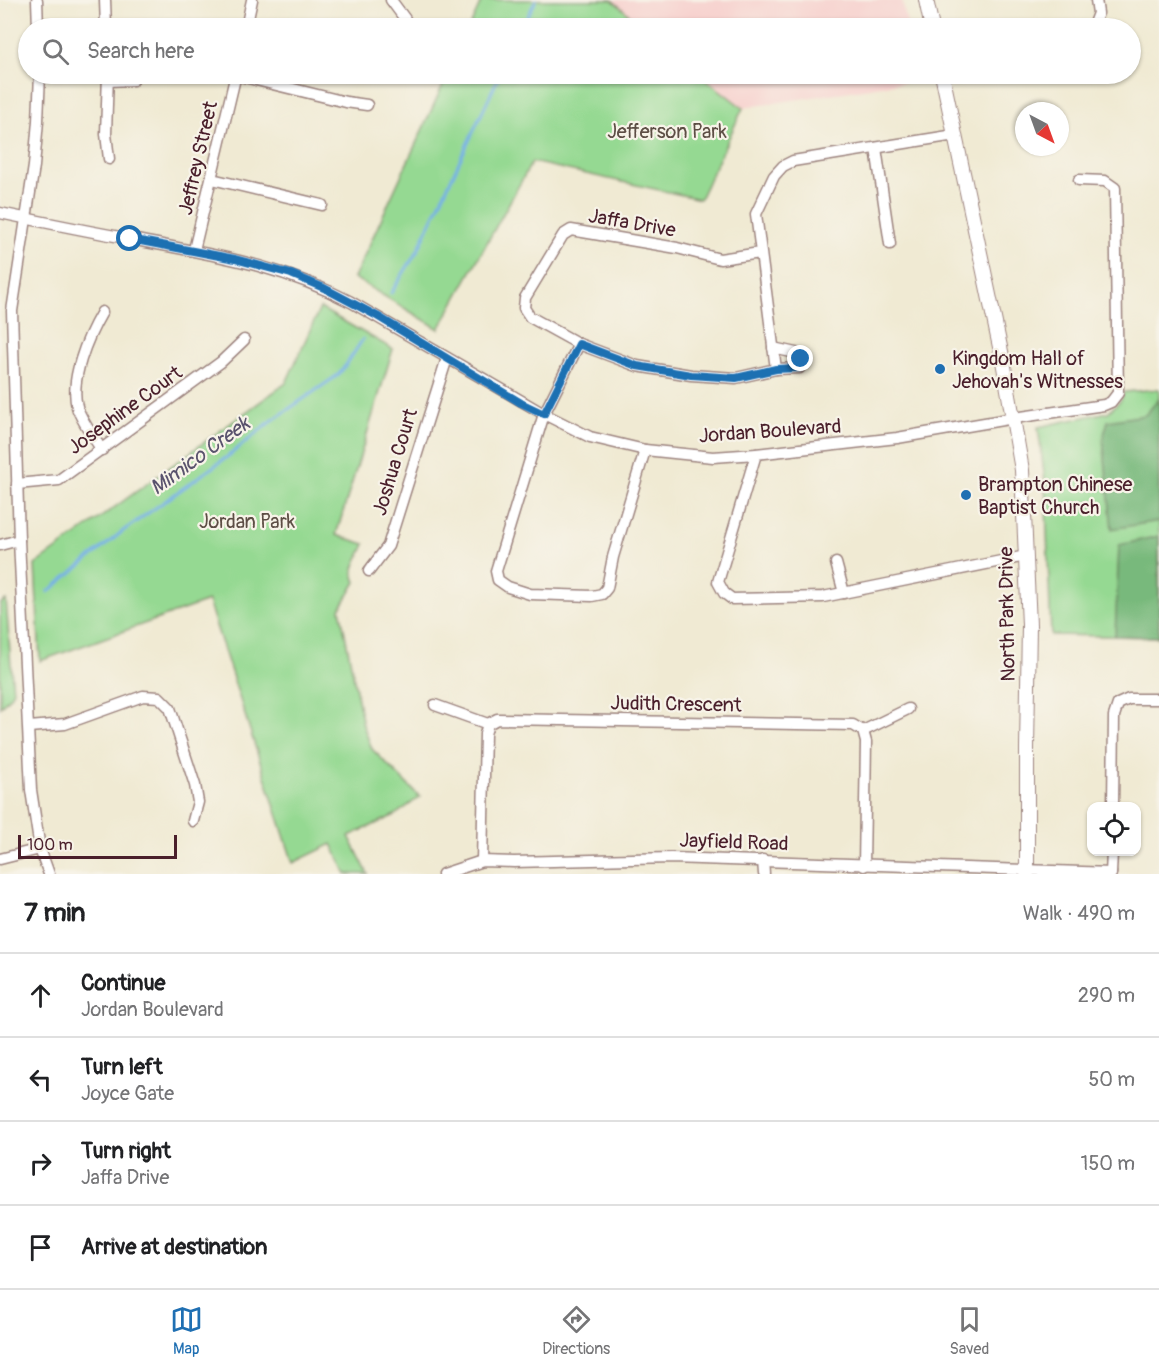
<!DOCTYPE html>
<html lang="en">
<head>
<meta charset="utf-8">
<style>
  body { margin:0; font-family:Pangolin,sans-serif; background:#f6f6f6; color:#202124 }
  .controls { position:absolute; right:18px; bottom:18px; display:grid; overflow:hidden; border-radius:12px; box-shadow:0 2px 4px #0004 }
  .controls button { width:54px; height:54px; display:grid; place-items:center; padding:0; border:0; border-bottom:2px solid #e0e0e0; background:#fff; color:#202124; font:30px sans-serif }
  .compass { position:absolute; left:1015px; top:102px; width:54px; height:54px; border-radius:50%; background:#fff; box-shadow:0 2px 4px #0004; rotate:139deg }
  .scale { position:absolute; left:18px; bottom:15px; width:159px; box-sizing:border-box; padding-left:6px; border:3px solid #4a1f2b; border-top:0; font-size:16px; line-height:21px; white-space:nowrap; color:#4a1f2b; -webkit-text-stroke:4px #f7f3e8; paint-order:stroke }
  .stop { position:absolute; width:18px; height:18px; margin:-14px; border:4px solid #1f6fb2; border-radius:50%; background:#fff }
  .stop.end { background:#1f6fb2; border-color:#fff; box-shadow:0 2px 6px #0008 }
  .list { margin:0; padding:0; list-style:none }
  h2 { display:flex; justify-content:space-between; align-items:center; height:78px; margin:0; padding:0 24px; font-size:26px }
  h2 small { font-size:20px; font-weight:400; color:#757577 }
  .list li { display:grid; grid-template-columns:39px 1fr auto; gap:18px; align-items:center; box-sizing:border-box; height:84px; padding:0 24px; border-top:2px solid #e0e0e0 }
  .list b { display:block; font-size:22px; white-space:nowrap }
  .list p { margin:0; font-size:20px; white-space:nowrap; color:#757577 }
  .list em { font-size:20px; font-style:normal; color:#757577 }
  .icon { flex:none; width:33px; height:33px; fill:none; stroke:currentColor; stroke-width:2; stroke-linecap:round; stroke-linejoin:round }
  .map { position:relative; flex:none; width:1159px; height:874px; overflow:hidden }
  .search { position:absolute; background:#fff; box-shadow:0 2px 4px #0004; left:18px; right:18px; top:18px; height:66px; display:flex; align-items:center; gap:15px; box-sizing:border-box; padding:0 21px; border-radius:33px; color:#757577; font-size:22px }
  .sheet { height:414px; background:#fff }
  nav { display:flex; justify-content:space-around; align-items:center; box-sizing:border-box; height:84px; border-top:2px solid #e0e0e0; background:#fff; font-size:16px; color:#757577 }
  nav a { display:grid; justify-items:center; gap:3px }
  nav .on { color:#1f6fb2 }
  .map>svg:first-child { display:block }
  .built { fill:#f7d0cd }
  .green { fill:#95d992; stroke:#707c5e; stroke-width:1.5 }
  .forest { fill:#78b97c; stroke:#616c54; stroke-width:1.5 }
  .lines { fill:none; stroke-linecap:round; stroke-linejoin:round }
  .stream { stroke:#76b0e7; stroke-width:3 }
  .minor-casing { stroke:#9d847f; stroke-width:13 }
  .major-casing { stroke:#9d847f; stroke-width:16 }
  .minor { stroke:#fff; stroke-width:10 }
  .major { stroke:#fff; stroke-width:14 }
  .route { stroke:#1f6fb2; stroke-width:8 }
  .poi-dot { fill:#1f6fb2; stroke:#f7f3e8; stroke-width:2 }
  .labels { text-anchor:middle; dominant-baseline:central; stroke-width:4.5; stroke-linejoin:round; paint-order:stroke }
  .park-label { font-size:20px; fill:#5d4e45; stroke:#f7f3e8 }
  .street-label { font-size:20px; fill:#4a1f2b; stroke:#f7f3e8 }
  .poi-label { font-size:20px; fill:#4a1f2b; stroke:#f7f3e8; text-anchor:start }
  .water-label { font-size:21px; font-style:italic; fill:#59526d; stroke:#f7f3e8 }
</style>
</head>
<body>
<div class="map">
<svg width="1159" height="874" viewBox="0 0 1159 874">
  <rect width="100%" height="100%" fill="#f7f3e8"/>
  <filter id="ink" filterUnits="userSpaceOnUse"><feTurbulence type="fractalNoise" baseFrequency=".0167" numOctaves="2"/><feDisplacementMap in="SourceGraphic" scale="12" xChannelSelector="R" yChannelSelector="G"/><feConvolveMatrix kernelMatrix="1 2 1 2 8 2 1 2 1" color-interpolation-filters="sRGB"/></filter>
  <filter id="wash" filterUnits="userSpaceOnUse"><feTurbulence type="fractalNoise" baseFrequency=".008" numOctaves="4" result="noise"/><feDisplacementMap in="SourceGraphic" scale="24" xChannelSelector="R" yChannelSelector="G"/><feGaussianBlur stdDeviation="1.35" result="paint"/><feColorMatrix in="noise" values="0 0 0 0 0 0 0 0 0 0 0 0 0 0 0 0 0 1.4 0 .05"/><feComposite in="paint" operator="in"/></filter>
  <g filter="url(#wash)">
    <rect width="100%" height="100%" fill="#f0ead3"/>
    <!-- built -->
    <g class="built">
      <path d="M612 0H902L908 28H645Z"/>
      <path d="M699 74H919L920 80 743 108Z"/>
    </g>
    <!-- green -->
    <g class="green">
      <path d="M482 0H612L645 28H469Z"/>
      <path d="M448 74H699L743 108 700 199 532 162 439 329 354 278Z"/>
      <path d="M320 308 393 349 336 535 365 544C360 558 349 568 356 582L340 609 363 725 372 749 420 797 395 815 349 836 368 874H346L332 844 293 863 208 601 40 661 35 565 286 383Z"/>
      <path d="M1159 389V637L1051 635 1045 481 1038 427 1108 412 1121 400 1124 392Z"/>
      <path d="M6 600 13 693 0 707V604Z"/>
    </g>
    <!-- forest -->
    <g class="forest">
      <path d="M1159 399V521L1112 529 1103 438 1108 421 1145 415Z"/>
      <path d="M1159 536V637L1115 636 1119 545Z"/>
    </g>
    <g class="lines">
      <!-- stream -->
      <g class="stream">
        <path d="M522 28 536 0"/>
        <path d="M391 293 418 250 500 74"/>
        <path d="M48 592 123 531 227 457 270 422 338 375 346 365 363 339"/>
      </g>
    </g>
  </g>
  <g filter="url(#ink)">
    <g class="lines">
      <defs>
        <g id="minor">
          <path d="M37 0 38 28"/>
          <path d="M105 0 106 28"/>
          <path d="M391 0 405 19"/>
          <path d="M246 28 252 0"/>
          <path d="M1086 28 1093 26 1098 13 1096 0"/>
          <path d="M40 74 38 121 34 166 12 311 19 540 31 790 40 849 49 874"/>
          <path d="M108 74 106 134 109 159"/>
          <path d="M236 75 346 102 367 105"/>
          <path d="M108 81 133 80"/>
          <path d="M876 148 890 244"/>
          <path d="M212 179 322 205"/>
          <path d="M0 213C43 222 87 231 131 239 211 255 277 263 351 302L544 414 590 437 645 450 713 457 756 454 897 438 1014 418 1104 405 1111 402 1118 393 1115 188 1105 181 1079 180"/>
          <path d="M194 250 236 74"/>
          <path d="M760 253 720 259 677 248 571 230 563 235 525 298 524 308 530 317 579 344 637 366 691 375 736 378 776 369 756 214 774 176 783 166 793 161 955 135"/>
          <path d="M102 312C88 336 68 381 78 410 84 424 93 437 102 450"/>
          <path d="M579 344 544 414 496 571 498 580 508 587 530 594 592 596 602 594 607 588 613 557 645 450"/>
          <path d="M773 348 796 353 801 359 799 368 776 369"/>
          <path d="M756 454 718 582 724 593 732 599 823 597 1026 556"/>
          <path d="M17 484 59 480 221 362 244 340"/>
          <path d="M0 545 19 540"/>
          <path d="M836 563 844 593"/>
          <path d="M369 571 388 546 447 358"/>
          <path d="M435 705 488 724"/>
          <path d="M29 727 65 724 143 696 159 697 170 708 195 785 198 802 193 821"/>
          <path d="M863 731 908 709"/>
          <path d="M1113 806 1114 716 1118 704 1129 699H1159"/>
          <path d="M0 859 40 849"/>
          <path d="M763 860 764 874"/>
          <path d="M482 861 485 734 488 724 497 719 853 725 863 731 866 742 864 866"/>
          <path d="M443 874 482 861 514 862 671 858 1111 873"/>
          <path d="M1111 874 1112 852"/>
        </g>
        <g id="major">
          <path d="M926 0 932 28"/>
          <path d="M942 74 1003 361 1022 470 1029 625 1027 748V874"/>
        </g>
      </defs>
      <!-- minor casing -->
      <use href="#minor" class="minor-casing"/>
      <!-- major casing -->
      <use href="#major" class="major-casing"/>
      <!-- minor -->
      <use href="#minor" class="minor"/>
      <!-- major -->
      <use href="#major" class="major"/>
    </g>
  </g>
  <g class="lines" filter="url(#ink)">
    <!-- route -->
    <path class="route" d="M130 239 235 259 291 274 324 288 377 316 521 403 544 414 579 344 637 366 691 375 736 378 776 369 798 368 801 359"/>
  </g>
  <!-- markers -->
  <g class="poi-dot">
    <circle cx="940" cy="369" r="6"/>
    <circle cx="966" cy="495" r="6"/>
  </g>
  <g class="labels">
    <!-- park labels -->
    <g class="park-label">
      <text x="667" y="131">Jefferson Park</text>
      <text x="247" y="521">Jordan Park</text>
    </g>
    <!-- street labels -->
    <g class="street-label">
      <text transform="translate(198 158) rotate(-77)">Jeffrey Street</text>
      <text transform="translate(632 223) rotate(10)">Jaffa Drive</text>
      <text transform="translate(125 410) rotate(-36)">Josephine Court</text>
      <text transform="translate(770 431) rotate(-4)">Jordan Boulevard</text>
      <text transform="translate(395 462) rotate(-73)">Joshua Court</text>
      <text transform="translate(1007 614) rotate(-91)">North Park Drive</text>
      <text transform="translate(676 704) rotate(1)">Judith Crescent</text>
      <text transform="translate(734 842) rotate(2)">Jayfield Road</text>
    </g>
    <!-- poi labels -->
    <g class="poi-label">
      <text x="952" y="358">Kingdom Hall of<tspan x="952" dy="23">Jehovah's Witnesses</tspan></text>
      <text x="978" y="484">Brampton Chinese<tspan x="978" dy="23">Baptist Church</tspan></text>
    </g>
    <!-- water labels -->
    <g class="water-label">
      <text transform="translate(200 456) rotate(-36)">Mimico Creek</text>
    </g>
  </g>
</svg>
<div class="controls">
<button><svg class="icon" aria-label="locate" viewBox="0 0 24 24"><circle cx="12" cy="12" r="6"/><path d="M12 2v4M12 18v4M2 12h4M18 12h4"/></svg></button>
</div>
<svg class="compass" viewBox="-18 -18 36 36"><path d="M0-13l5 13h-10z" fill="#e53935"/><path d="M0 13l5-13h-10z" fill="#757577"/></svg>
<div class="scale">100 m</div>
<div class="stop" style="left:130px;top:239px"></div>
<div class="stop end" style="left:801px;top:359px"></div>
<div class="search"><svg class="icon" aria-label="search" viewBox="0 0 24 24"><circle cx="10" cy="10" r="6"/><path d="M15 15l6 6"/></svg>Search here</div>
</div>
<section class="sheet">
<h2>7 min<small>Walk · 490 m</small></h2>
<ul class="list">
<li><svg class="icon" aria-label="ahead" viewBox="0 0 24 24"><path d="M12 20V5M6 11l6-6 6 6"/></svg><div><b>Continue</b><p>Jordan Boulevard</p></div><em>290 m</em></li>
<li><svg class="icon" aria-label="left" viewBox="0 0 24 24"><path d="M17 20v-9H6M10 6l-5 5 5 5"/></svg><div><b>Turn left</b><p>Joyce Gate</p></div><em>50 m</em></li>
<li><svg class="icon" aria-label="right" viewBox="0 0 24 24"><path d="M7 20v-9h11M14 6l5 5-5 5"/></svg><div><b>Turn right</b><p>Jaffa Drive</p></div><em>150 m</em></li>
<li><svg class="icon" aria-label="arrive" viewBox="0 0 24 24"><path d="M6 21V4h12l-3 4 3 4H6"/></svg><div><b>Arrive at destination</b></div></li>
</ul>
</section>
<nav>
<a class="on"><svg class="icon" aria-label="map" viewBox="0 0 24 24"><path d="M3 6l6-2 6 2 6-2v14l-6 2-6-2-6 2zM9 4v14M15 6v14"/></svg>Map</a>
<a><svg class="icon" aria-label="directions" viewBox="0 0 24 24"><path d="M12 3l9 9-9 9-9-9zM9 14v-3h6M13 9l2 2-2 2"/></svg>Directions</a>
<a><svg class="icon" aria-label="saved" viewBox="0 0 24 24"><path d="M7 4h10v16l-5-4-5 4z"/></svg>Saved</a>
</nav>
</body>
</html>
